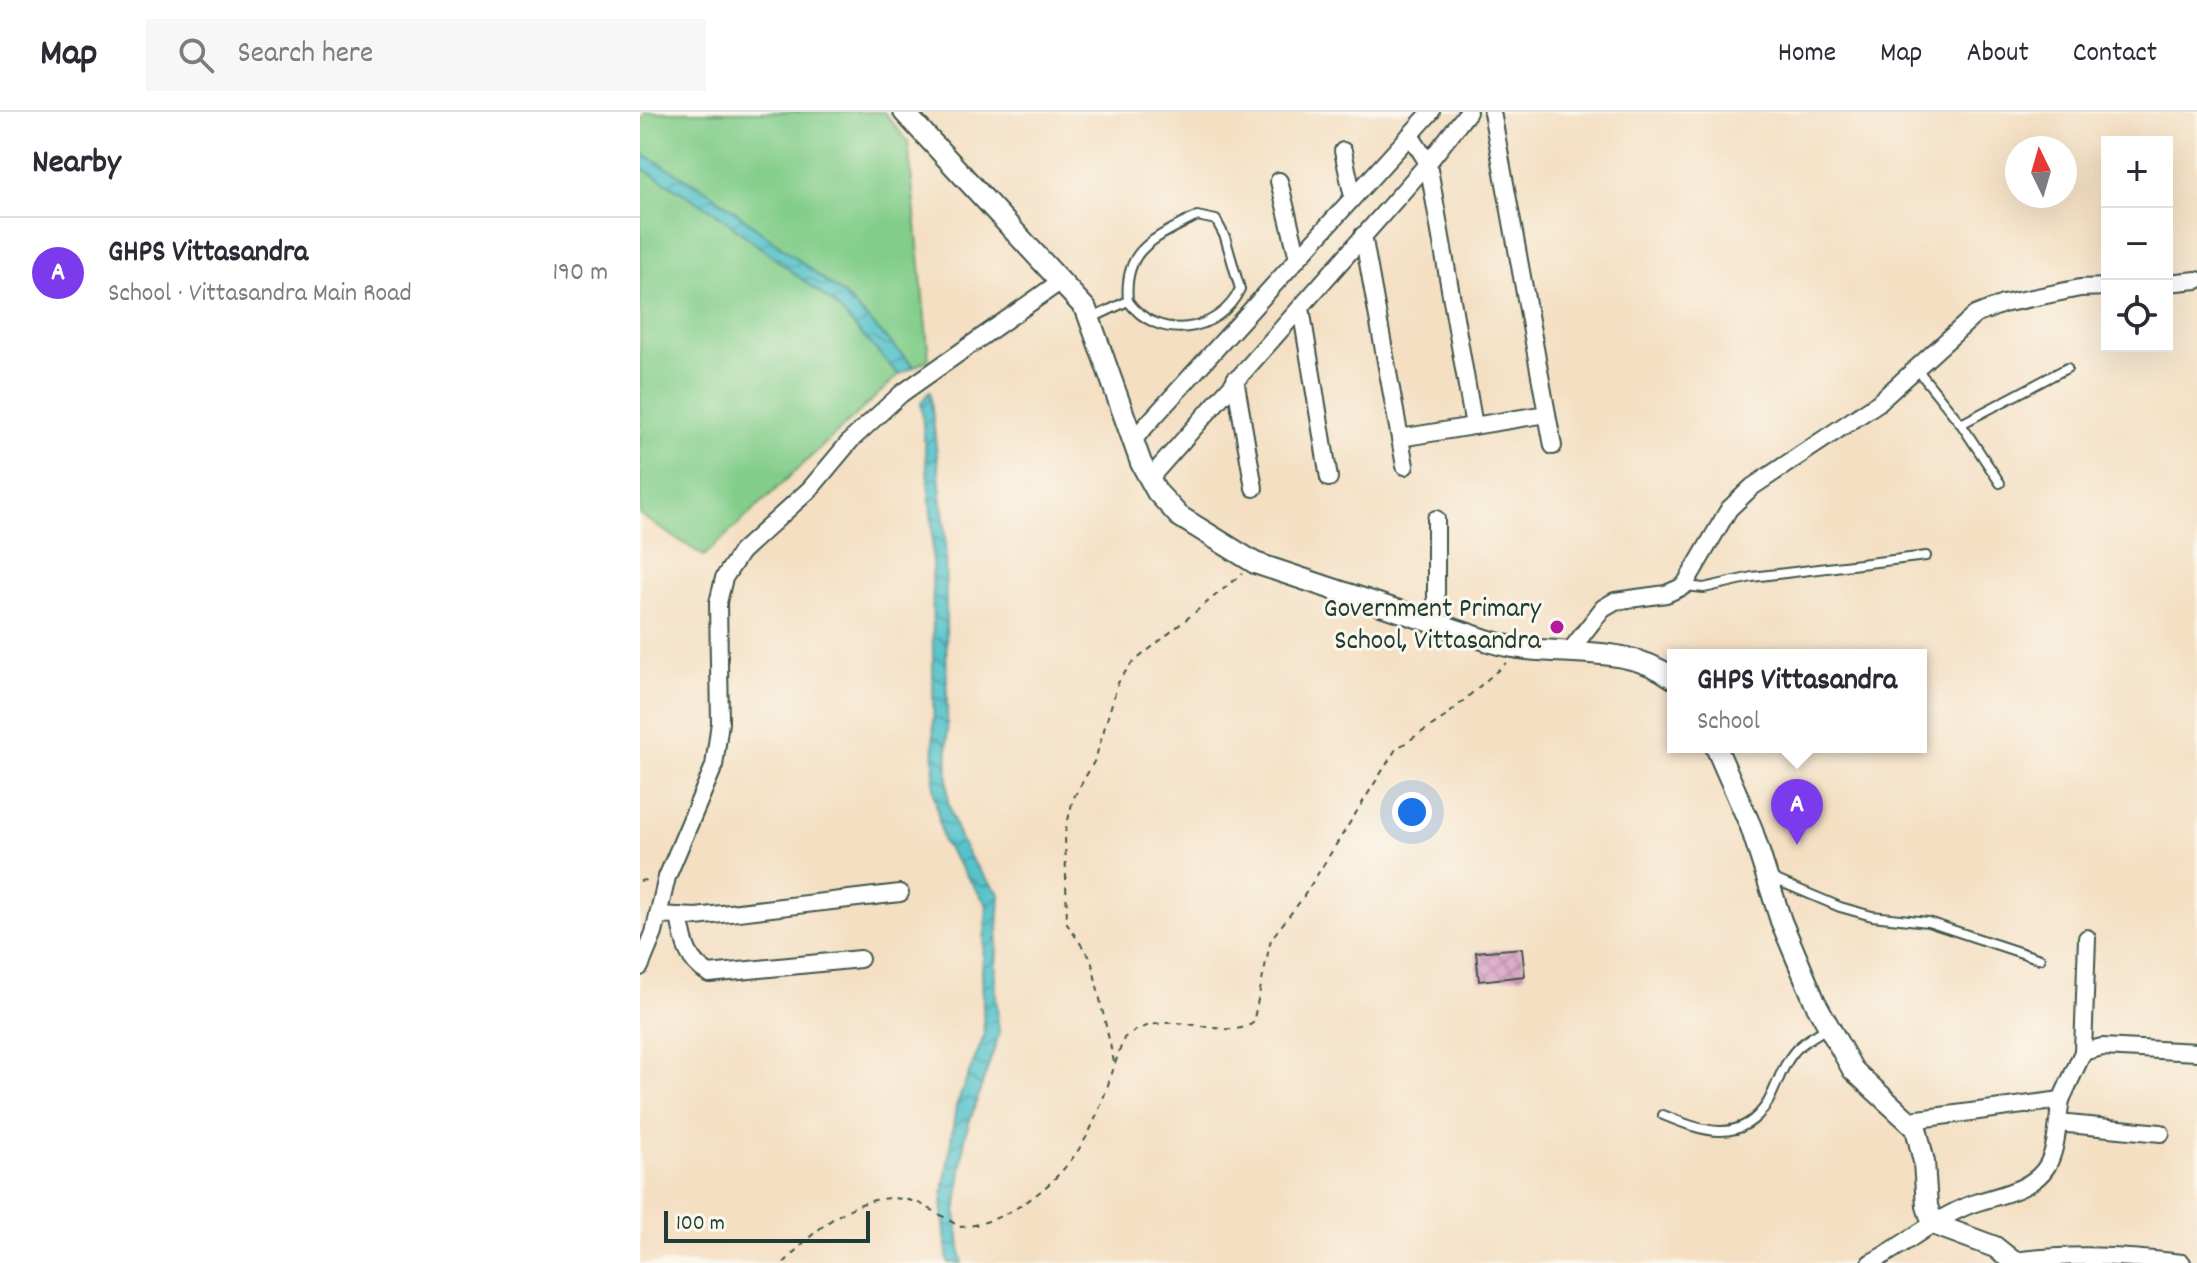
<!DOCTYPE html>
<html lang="en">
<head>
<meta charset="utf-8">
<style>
  body { margin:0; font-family:Dekko,sans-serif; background:#f7f7f7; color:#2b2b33 }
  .controls { position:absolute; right:24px; top:24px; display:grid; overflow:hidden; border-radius:0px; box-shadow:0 8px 32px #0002 }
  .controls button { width:72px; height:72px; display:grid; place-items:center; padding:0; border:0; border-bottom:2px solid #e1e1e2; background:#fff; color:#2b2b33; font:40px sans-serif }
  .compass { position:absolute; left:1365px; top:24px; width:72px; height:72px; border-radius:50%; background:#fff; box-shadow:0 8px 32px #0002; rotate:355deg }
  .scale { position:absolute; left:24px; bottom:20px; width:206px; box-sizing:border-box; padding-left:8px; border:4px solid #1f3d34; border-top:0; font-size:22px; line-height:28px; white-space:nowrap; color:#1f3d34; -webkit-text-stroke:6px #fbf7ec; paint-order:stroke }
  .you { position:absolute; left:772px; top:700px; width:28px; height:28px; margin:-20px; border:6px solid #fff; border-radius:50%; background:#1a73e8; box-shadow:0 0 0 12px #1a73e833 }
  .badge { display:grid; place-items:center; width:52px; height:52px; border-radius:50%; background:#7c3aed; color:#fff; font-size:26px; font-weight:700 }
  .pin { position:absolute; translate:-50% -66px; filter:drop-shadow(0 2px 4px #0008) }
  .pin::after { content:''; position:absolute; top:42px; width:28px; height:24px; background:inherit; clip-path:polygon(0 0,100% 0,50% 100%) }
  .popup { position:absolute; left:1027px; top:537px; width:260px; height:104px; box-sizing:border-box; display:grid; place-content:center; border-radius:0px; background:#fff; filter:drop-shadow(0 2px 6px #0005); font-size:26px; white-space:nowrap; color:#7c7c81 }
  .popup b { font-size:30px; color:#2b2b33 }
  .popup::after { content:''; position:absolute; left:50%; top:100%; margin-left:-16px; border:16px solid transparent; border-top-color:#fff }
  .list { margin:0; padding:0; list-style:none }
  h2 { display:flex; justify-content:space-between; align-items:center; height:104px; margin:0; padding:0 32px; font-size:34px }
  h2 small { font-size:26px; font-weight:400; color:#7c7c81 }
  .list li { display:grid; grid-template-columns:52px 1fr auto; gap:24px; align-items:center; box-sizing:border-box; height:112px; padding:0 32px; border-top:2px solid #e1e1e2 }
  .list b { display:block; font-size:30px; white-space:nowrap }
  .list p { margin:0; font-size:26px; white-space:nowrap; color:#7c7c81 }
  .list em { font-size:26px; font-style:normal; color:#7c7c81 }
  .icon { flex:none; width:44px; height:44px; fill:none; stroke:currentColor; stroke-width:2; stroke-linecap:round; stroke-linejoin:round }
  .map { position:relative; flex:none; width:1557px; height:1151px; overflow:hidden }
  header { display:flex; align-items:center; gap:48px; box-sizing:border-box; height:112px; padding:0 40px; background:#fff; border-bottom:2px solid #e1e1e2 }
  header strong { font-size:38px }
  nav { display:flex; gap:44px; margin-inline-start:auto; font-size:28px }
  .search { width:560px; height:72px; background:#f7f7f7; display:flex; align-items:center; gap:20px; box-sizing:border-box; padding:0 28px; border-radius:0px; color:#7c7c81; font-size:30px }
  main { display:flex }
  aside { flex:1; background:#fff }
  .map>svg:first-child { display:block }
  .grass { fill:#82cd8a; stroke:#50855f; stroke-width:2 }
  .water { fill:url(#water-waves); stroke:#3a8080; stroke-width:2 }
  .building { fill:url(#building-cross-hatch) }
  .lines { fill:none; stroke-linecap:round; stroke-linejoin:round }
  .service-casing { stroke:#3f5549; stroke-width:12 }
  .minor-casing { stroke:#3f5549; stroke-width:20 }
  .tertiary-casing { stroke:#3f5549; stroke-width:24 }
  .path { stroke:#3f5549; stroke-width:2; stroke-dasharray:6 6; stroke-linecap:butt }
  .service { stroke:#fff; stroke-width:8 }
  .minor { stroke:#fff; stroke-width:16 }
  .tertiary { stroke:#fff; stroke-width:20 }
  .poi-dot { fill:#b5179e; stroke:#fbf7ec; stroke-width:3 }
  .labels { text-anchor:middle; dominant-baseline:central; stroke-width:6; stroke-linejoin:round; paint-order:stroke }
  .poi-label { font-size:28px; fill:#1f3d34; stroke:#fbf7ec; text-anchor:end }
</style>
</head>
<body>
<header>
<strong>Map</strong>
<div class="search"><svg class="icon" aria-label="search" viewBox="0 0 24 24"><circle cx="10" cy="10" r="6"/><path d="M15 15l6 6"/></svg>Search here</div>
<nav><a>Home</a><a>Map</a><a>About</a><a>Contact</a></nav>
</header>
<main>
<aside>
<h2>Nearby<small></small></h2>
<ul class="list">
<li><span class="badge">A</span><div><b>GHPS Vittasandra</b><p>School · Vittasandra Main Road</p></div><em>190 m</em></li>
</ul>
</aside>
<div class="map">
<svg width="1557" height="1151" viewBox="0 0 1557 1151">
  <defs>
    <pattern id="water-waves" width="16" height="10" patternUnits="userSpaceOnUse" patternTransform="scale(2)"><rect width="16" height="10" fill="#56c3cb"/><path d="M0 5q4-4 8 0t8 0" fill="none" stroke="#47a0a6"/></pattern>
    <pattern id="building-cross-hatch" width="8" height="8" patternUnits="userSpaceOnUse" patternTransform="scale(2)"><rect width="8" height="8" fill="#d89ec3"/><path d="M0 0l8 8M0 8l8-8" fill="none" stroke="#af829f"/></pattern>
  </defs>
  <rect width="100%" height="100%" fill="#fbf7ec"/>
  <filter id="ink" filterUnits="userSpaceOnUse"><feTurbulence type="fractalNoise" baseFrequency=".0125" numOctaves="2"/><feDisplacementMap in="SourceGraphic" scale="16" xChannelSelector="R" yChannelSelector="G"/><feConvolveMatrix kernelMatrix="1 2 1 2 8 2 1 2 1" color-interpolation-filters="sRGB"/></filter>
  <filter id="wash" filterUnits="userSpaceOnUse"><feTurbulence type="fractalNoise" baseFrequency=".006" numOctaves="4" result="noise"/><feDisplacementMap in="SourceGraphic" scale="32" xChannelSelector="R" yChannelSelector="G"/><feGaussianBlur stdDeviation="1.8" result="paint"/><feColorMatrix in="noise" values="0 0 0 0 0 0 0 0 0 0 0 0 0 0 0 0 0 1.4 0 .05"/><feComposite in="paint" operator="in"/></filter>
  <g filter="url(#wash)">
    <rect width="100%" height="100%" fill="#f4dfc3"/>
    <!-- grass -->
    <g class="grass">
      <path d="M6 0H244L268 30 289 247 274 255 205 184 71 81 0 40V11Z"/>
      <path d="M0 55 76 101 195 192 259 263 64 444 0 403Z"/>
    </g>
    <!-- water -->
    <g class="water">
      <path d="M0 40 71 81 205 184 274 255 259 263 194 192 76 101 0 55Z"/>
      <path d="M290 279 305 418 308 689C318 730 330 751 360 782L355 871 359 922 325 1023 316 1102 322 1151H308L302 1090 316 994 344 924 342 860 347 793 303 730 294 680 292 412 281 290Z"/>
    </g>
    <g id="blocks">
      <!-- building -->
      <path class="building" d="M882 836 885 864 839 869 836 840Z"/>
    </g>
  </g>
  <g filter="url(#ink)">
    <use href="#blocks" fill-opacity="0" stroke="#3f5549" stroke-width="2"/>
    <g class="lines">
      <defs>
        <g id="service">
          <path d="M452 206 488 189C483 135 516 126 557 104L576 108 585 125 600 177C579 222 517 230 488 189"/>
          <path d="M1276 256 1321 312 1427 256"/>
          <path d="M1321 312 1360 371"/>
          <path d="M1045 474 1064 476 1112 465 1286 444"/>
          <path d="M1129 765 1200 795 1232 804 1288 810 1400 847"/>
          <path d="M1023 1003C1062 1019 1101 1034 1128 990 1137 974 1141 955 1154 940 1162 930 1177 922 1189 915"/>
        </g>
        <g id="minor">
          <path d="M770 23 788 51 834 314"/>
          <path d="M703 39 713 85"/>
          <path d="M639 69 658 146"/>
          <path d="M723 123 765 354"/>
          <path d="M1527 171 1557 168"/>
          <path d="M661 196 689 366"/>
          <path d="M595 267 614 376"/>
          <path d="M907 302 913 334"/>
          <path d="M760 326 907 302 852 0"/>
          <path d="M493 328 791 0"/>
          <path d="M509 367 788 51 828 0"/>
          <path d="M796 407V512"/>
          <path d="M930 539 963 496 975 489 1026 482 1044 474 1089 397 1112 375 1238 291 1335 203 1363 192 1440 176 1467 175"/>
          <path d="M18 803 56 805 260 781"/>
          <path d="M39 804C44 830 46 848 69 862L220 847"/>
          <path d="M0 855 14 821 27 765 74 654 80 610 78 491 84 466 101 440 170 377 211 328 261 282 421 169"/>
          <path d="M1443 940 1447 826"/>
          <path d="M1271 1008 1421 988 1443 940 1462 935 1557 940"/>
          <path d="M1418 1011 1521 1021"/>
          <path d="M1374 1149C1432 1141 1484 1144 1542 1151"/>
          <path d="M1230 1151C1265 1133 1295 1106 1332 1092 1357 1083 1392 1079 1407 1054 1418 1035 1417 1009 1421 988"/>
        </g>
        <g id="tertiary">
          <path d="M264 0 446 197 501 351 517 380 539 404 615 451 852 530C910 548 981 528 1033 566"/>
          <path d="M1076 635 1111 715 1141 809 1175 890 1213 958 1276 1016 1284 1050 1287 1094 1293 1112 1355 1135 1375 1151"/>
        </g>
      </defs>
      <!-- service casing -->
      <use href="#service" class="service-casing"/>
      <!-- minor casing -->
      <use href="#minor" class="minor-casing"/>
      <!-- tertiary casing -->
      <use href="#tertiary" class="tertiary-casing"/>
      <!-- path -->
      <g class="path">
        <path d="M0 769 11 767"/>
        <path d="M474 950 451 847 427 812 425 721 433 687 455 648 478 571 490 553 602 462"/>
        <path d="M144 1151C174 1118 221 1075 272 1089 288 1093 305 1107 321 1115 374 1110 427 1065 450 1018 464 989 473 956 484 926 531 890 582 932 613 911L631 827 662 787 756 637 805 605 866 551"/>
      </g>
      <!-- service -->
      <use href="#service" class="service"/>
      <!-- minor -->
      <use href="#minor" class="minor"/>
      <!-- tertiary -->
      <use href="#tertiary" class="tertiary"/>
    </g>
  </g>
  <!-- markers -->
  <circle class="poi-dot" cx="917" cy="515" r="8"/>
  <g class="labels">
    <!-- poi labels -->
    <g class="poi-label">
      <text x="901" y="499">Government Primary<tspan x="901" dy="32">School, Vittasandra</tspan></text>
    </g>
  </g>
</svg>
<div class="controls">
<button>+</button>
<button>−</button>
<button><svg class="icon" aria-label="locate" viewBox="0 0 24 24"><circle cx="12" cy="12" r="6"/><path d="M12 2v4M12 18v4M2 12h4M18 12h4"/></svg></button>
</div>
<svg class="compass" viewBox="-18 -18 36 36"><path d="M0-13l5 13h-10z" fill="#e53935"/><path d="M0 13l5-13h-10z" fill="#7c7c81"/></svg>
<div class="scale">100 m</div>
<div class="you"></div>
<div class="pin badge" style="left:1157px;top:733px">A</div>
<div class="popup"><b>GHPS Vittasandra</b>School</div>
</div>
</main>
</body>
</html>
